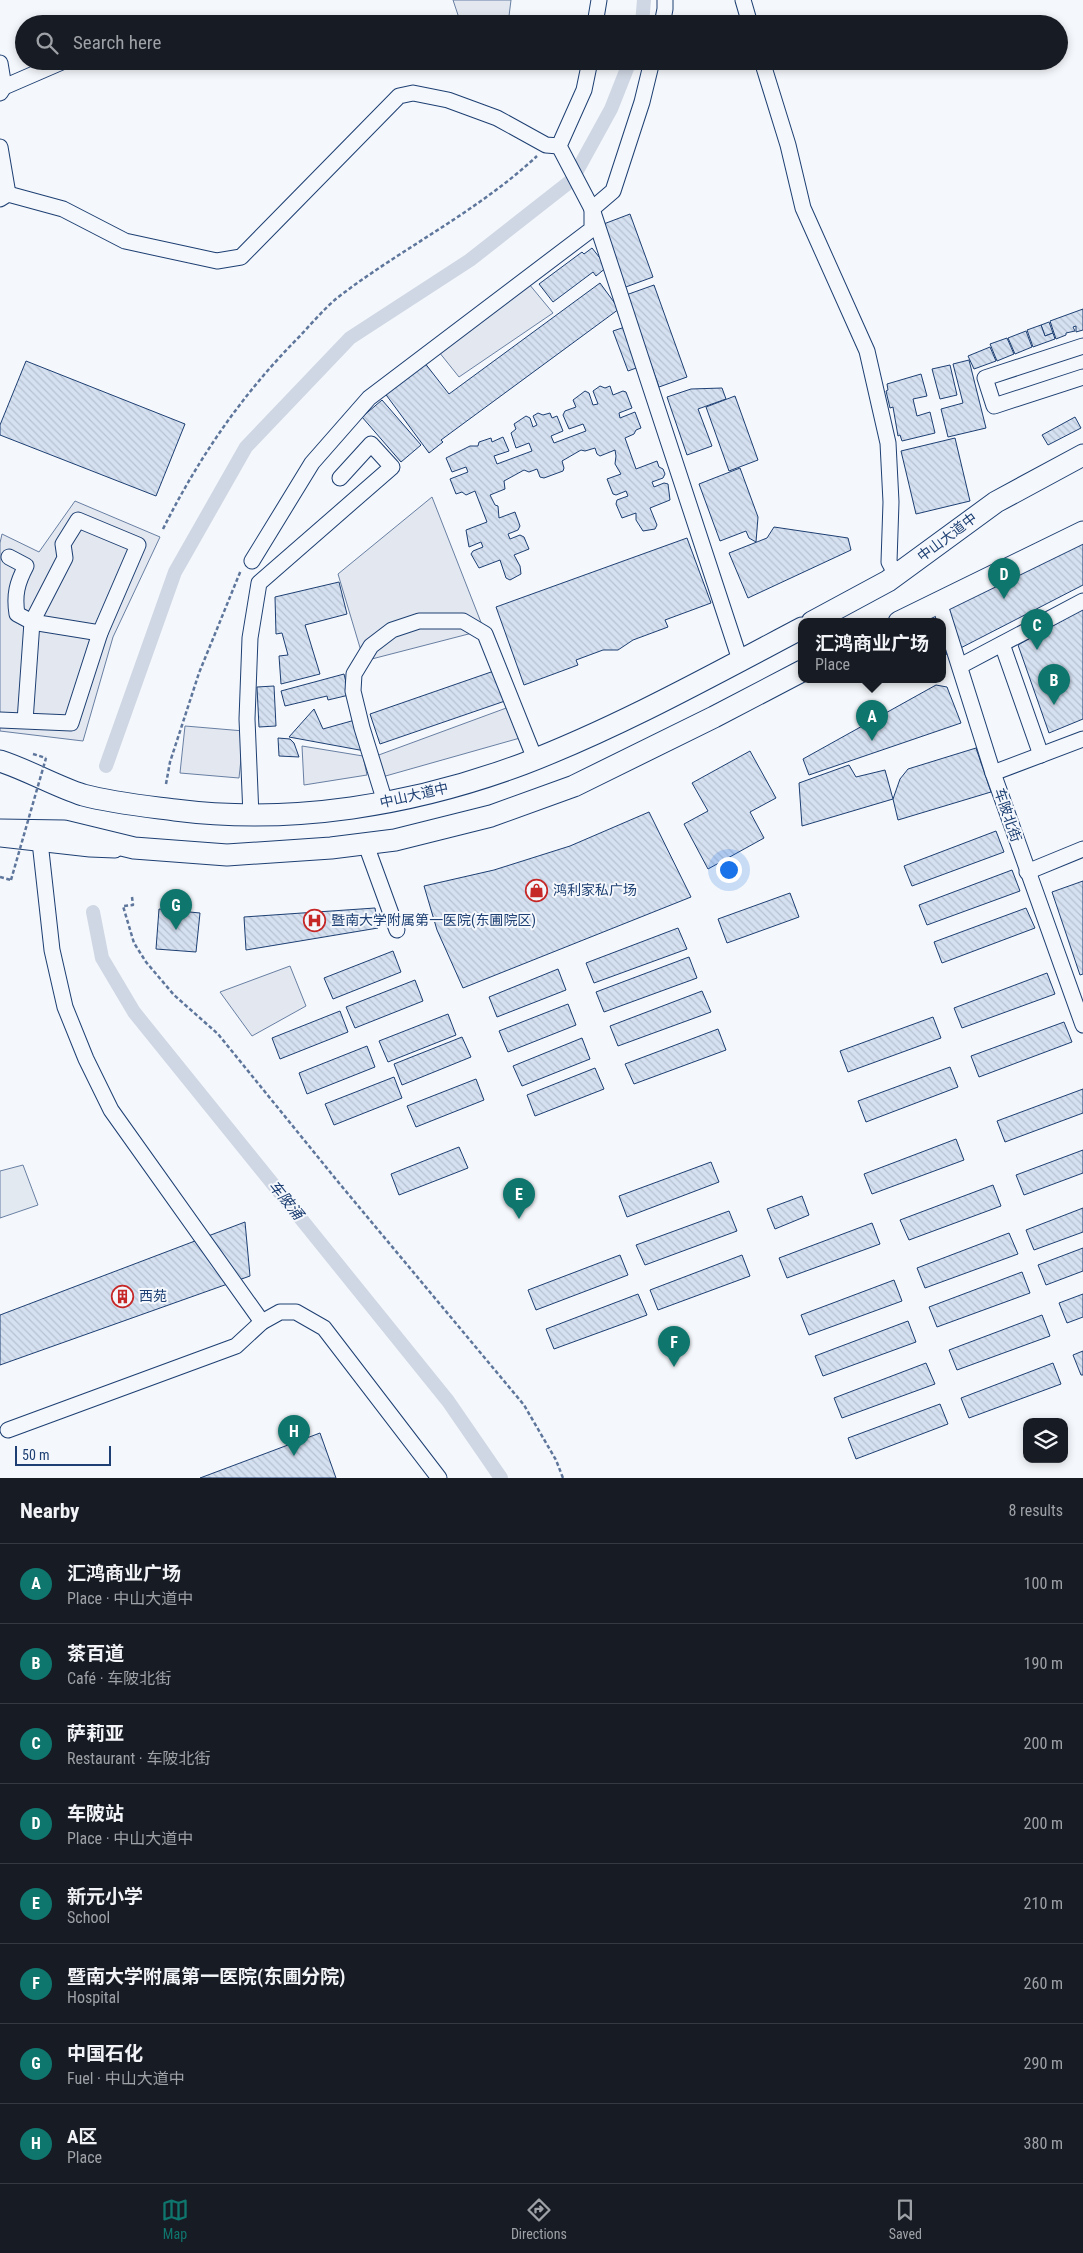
<!DOCTYPE html>
<html lang="en">
<head>
<meta charset="utf-8">
<style>
  body { margin:0; font-family:"Roboto Condensed","Noto Sans SC",sans-serif; background:#20242c; color:#f1f3f6 }
  .controls { position:absolute; right:15px; bottom:15px; display:grid; overflow:hidden; border-radius:10px; box-shadow:0 2px 8px #0003 }
  .controls button { width:45px; height:45px; display:grid; place-items:center; padding:0; border:0; border-bottom:1px solid #363941; background:#171b24; color:#f1f3f6; font:25px sans-serif }
  .scale { position:absolute; left:15px; bottom:12px; width:96px; box-sizing:border-box; padding-left:5px; border:2px solid #1d3f73; border-top:0; font-size:14px; line-height:18px; white-space:nowrap; color:#1d3f73; -webkit-text-stroke:4px #f4f7fb; paint-order:stroke }
  .you { position:absolute; left:728px; top:869px; width:18px; height:18px; margin:-12px; border:4px solid #fff; border-radius:50%; background:#1a73e8; box-shadow:0 0 0 8px #1a73e833 }
  .badge { display:grid; place-items:center; width:32px; height:32px; border-radius:50%; background:#0f766e; color:#fff; font-size:16px; font-weight:700 }
  .pin { position:absolute; translate:-50% -41px; filter:drop-shadow(0 1px 2px #0008) }
  .pin::after { content:''; position:absolute; top:26px; width:18px; height:15px; background:inherit; clip-path:polygon(0 0,100% 0,50% 100%) }
  .popup { position:absolute; left:798px; top:618px; width:148px; height:65px; box-sizing:border-box; display:grid; place-content:center; border-radius:10px; background:#171b24; filter:drop-shadow(0 1px 4px #0005); font-size:16px; white-space:nowrap; color:#9ea1a6 }
  .popup b { font-size:19px; color:#f1f3f6 }
  .popup::after { content:''; position:absolute; left:50%; top:100%; margin-left:-10px; border:10px solid transparent; border-top-color:#171b24 }
  .list { margin:0; padding:0; list-style:none }
  h2 { display:flex; justify-content:space-between; align-items:center; height:65px; margin:0; padding:0 20px; font-size:21px }
  h2 small { font-size:16px; font-weight:400; color:#9ea1a6 }
  .list li { display:grid; grid-template-columns:32px 1fr auto; gap:15px; align-items:center; box-sizing:border-box; height:80px; padding:0 20px; border-top:1px solid #363941 }
  .list b { display:block; font-size:19px; white-space:nowrap }
  .list p { margin:0; font-size:16px; white-space:nowrap; color:#9ea1a6 }
  .list em { font-size:16px; font-style:normal; color:#9ea1a6 }
  .icon { flex:none; width:28px; height:28px; fill:none; stroke:currentColor; stroke-width:2; stroke-linecap:round; stroke-linejoin:round }
  .map { position:relative; flex:none; width:1083px; height:1478px; overflow:hidden }
  .search { position:absolute; background:#171b24; box-shadow:0 2px 8px #0003; left:15px; right:15px; top:15px; height:55px; display:flex; align-items:center; gap:12px; box-sizing:border-box; padding:0 18px; border-radius:28px; color:#9ea1a6; font-size:19px }
  .sheet { height:705px; background:#171b24 }
  nav { display:flex; justify-content:space-around; align-items:center; box-sizing:border-box; height:70px; border-top:1px solid #363941; background:#171b24; font-size:14px; color:#9ea1a6 }
  nav a { display:grid; justify-items:center; gap:2px }
  nav .on { color:#0f766e }
  .map>svg:first-child { display:block }
  .garden { fill:#e3e9f0; stroke:#687fa3 }
  .parking { fill:#e3e8f0; stroke:#687fa3 }
  .lines { fill:none; stroke-linecap:round; stroke-linejoin:round }
  .canal { stroke:#cfd7e4; stroke-width:14 }
  .building { fill:url(#building-back-hatch); stroke:#1d3f73 }
  .minor-casing { stroke:#1d3f73; stroke-width:17 }
  .highway-casing { stroke:#1d3f73; stroke-width:23 }
  .path { stroke:#5e769c; stroke-width:2.5; stroke-dasharray:4 2.5; stroke-linecap:butt }
  .minor { stroke:#f4f7fb; stroke-width:15 }
  .highway { stroke:#f4f7fb; stroke-width:21 }
  .path-bridge { stroke:#5e769c; stroke-width:2.5; stroke-dasharray:4 2.5; stroke-linecap:butt }
  .labels { text-anchor:middle; dominant-baseline:central; stroke-width:4; stroke-linejoin:round; paint-order:stroke }
  .street-label { font-size:14px; fill:#1d3f73; stroke:#f4f7fb }
  .poi-label { font-size:14px; fill:#1d3f73; stroke:#f4f7fb; text-anchor:start }
  .water-label { font-size:15px; font-style:italic; fill:#1d3f73; stroke:#f4f7fb }
</style>
</head>
<body>
<div class="map">
<svg width="1083" height="1478" viewBox="0 0 1083 1478">
  <defs>
    <pattern id="building-back-hatch" width="6" height="6" patternUnits="userSpaceOnUse" patternTransform="scale(1.25)"><rect width="6" height="6" fill="#d5e0f0"/><path d="M-1 5l2 2M0 0l6 6M5-1l2 2" fill="none" stroke="#b6c1d1"/></pattern>
  </defs>
  <rect width="100%" height="100%" fill="#f4f7fb"/>
  <!-- garden -->
  <path class="garden" d="M23 1165 38 1205 0 1218V1171Z"/>
  <!-- parking -->
  <g class="parking">
    <path d="M453 0H511L508 24H461Z"/>
    <path d="M524 278 553 313 459 377 435 347Z"/>
    <path d="M432 497 484 630 364 661 338 574Z"/>
    <path d="M75 501 160 537 113 637 83 741 0 731V543L2 534 39 552Z"/>
    <path d="M509 707 520 738 382 777 376 756Z"/>
    <path d="M185 726 244 731 239 778 180 773Z"/>
    <path d="M302 746 363 756 367 775 304 785Z"/>
    <path d="M290 966 306 1006 252 1036 220 992Z"/>
  </g>
  <g class="lines">
    <!-- canal -->
    <g class="canal">
      <path d="M642 24 644 0"/>
      <path d="M106 766 175 572 246 447 350 338 470 260 572 180 611 109 630 61"/>
      <path d="M93 912 102 958 134 1012 448 1401 501 1478"/>
    </g>
  </g>
  <!-- building -->
  <g class="building">
    <path d="M630 214 653 277 623 288 601 225Z"/>
    <path d="M592 248 607 267 596 276 593 272 553 302 539 284 582 252 584 254Z"/>
    <path d="M600 283 619 309 441 440 443 442 429 453 384 392 424 362 449 394Z"/>
    <path d="M654 285 687 377 659 387 626 295Z"/>
    <path d="M1083 309V330L1076 332V326L1073 327 1075 331 1066 333V335L1056 339 1050 321Z"/>
    <path d="M1049 322 1053 333 1045 336 1041 325Z"/>
    <path d="M1041 325 1045 336 1053 333 1055 339 1033 347 1027 330Z"/>
    <path d="M625 327 639 367 628 371 613 331Z"/>
    <path d="M1026 331 1032 347 1015 354 1008 338Z"/>
    <path d="M1007 338 1014 354 997 361 990 344Z"/>
    <path d="M990 347 996 361 974 369 968 356Z"/>
    <path d="M969 360 986 428 948 437 941 409 963 403 953 364Z"/>
    <path d="M26 361 185 424 156 496 0 435V425Z"/>
    <path d="M950 365 957 395 940 399 932 369Z"/>
    <path d="M921 374 927 396 913 399 917 416 930 412 935 433 902 441 900 435 898 436 893 407 890 408 886 391 888 390 887 384Z"/>
    <path d="M600 386 605 388 610 386 613 395 623 391 626 392 632 408 619 413 620 418 635 412 641 428 636 430 634 434 625 438 636 469 657 461 659 467 663 469 665 474 663 478 652 482 654 487 664 483 668 484 670 500 650 508 657 525 655 529 643 531 636 520V513L622 518 616 504 617 500 628 496 626 491 616 495 613 494 607 479 621 474 615 464 616 456 615 450 600 456 597 454 595 448 585 451 581 450 562 461 564 468 563 471 544 478 540 477 537 469 529 472 524 470 504 481 505 489 490 495 495 505 498 506 499 518 515 512 520 526 518 530 508 534 510 539 520 535 524 537 529 549 514 555 520 566 521 574 510 580 506 578 500 560 479 568 471 554 473 551 483 547 481 542 469 547 466 530 487 522 475 491 466 495 462 492 456 494 450 479 468 472 466 467 452 472 446 458 470 446H478L479 442 491 438 492 442 503 437 509 451 494 456 497 464 532 451 529 443 516 448 511 433 516 429 514 424 526 416 530 418 533 427 537 425 533 416 538 413 543 415 550 413 552 418 557 416 563 431 551 436 554 443 586 431 583 424 569 429 563 415 565 411 576 407 573 400 585 391 589 393 593 405 598 404 593 391Z"/>
    <path d="M722 388 726 399 698 409 712 446 687 455 667 397 691 389Z"/>
    <path d="M735 396 758 460 729 471 706 407Z"/>
    <path d="M382 400 421 445 401 462 362 417Z"/>
    <path d="M1075 417 1081 428 1048 445 1042 435Z"/>
    <path d="M955 438 970 501 916 514 901 451Z"/>
    <path d="M740 468 758 517 756 542 749 538 746 531 720 541 699 484Z"/>
    <path d="M774 527 848 538 851 550 748 598 729 553 767 538Z"/>
    <path d="M1083 532V585L947 655 942 644V622H931L926 613Z"/>
    <path d="M687 538 711 603 665 620 668 627 633 640 618 650H603L576 660 578 665 524 685 496 607Z"/>
    <path d="M339 582 347 614 305 625 320 674 281 684 279 656 288 655 282 633 276 634 275 597Z"/>
    <path d="M1083 609V719L1049 733 1018 645Z"/>
    <path d="M494 671 505 701 380 744 370 714Z"/>
    <path d="M344 674 349 695 328 700 327 696 285 706 281 691Z"/>
    <path d="M936 685 947 687 961 723 809 775 803 759Z"/>
    <path d="M274 686 276 726 259 727 257 687Z"/>
    <path d="M314 709 323 729 355 720 365 751 289 737Z"/>
    <path d="M278 738 290 739 294 743 299 757 279 756Z"/>
    <path d="M976 748 991 792 898 820 893 799 900 779 908 769Z"/>
    <path d="M750 751 776 798 750 812 764 838 708 869 684 824 708 811 692 783Z"/>
    <path d="M849 765 856 777 885 770 893 799 802 826 799 783Z"/>
    <path d="M649 812 691 897 463 988 437 930 424 886 494 870 570 846Z"/>
    <path d="M996 831 1004 852 912 886 904 866Z"/>
    <path d="M1012 870 1020 891 927 925 919 905Z"/>
    <path d="M1083 881V974L1080 975 1052 892Z"/>
    <path d="M790 893 799 917 727 943 718 919Z"/>
    <path d="M375 908 378 928 246 950 244 917Z"/>
    <path d="M1026 908 1035 928 942 963 934 942Z"/>
    <path d="M159 909 200 913 196 952 156 949Z"/>
    <path d="M678 928 687 949 594 983 586 963Z"/>
    <path d="M393 951 401 972 333 999 324 978Z"/>
    <path d="M689 957 697 978 604 1012 596 992Z"/>
    <path d="M558 969 566 990 497 1017 489 997Z"/>
    <path d="M1047 973 1055 994 962 1028 954 1008Z"/>
    <path d="M415 980 423 1001 355 1028 346 1007Z"/>
    <path d="M702 991 711 1012 618 1046 610 1026Z"/>
    <path d="M568 1004 576 1025 508 1052 499 1031Z"/>
    <path d="M340 1011 348 1032 280 1059 272 1038Z"/>
    <path d="M448 1014 456 1035 388 1062 379 1041Z"/>
    <path d="M933 1017 941 1038 848 1072 840 1051Z"/>
    <path d="M1064 1022 1072 1042 979 1077 971 1056Z"/>
    <path d="M718 1029 726 1050 634 1084 625 1064Z"/>
    <path d="M462 1037 471 1057 402 1085 394 1064Z"/>
    <path d="M582 1038 590 1059 522 1086 513 1066Z"/>
    <path d="M367 1046 375 1067 307 1094 299 1073Z"/>
    <path d="M950 1067 958 1087 866 1122 858 1101Z"/>
    <path d="M595 1068 604 1089 535 1116 527 1095Z"/>
    <path d="M394 1077 402 1098 334 1125 325 1104Z"/>
    <path d="M476 1079 484 1100 416 1127 407 1106Z"/>
    <path d="M1083 1089V1113L1005 1142 997 1121Z"/>
    <path d="M956 1139 964 1160 872 1194 864 1174Z"/>
    <path d="M459 1147 468 1168 399 1195 391 1174Z"/>
    <path d="M1083 1150V1173L1024 1195 1016 1175Z"/>
    <path d="M711 1162 719 1182 627 1217 619 1196Z"/>
    <path d="M993 1185 1001 1206 909 1240 900 1220Z"/>
    <path d="M802 1196 809 1215 775 1229 767 1209Z"/>
    <path d="M1083 1208V1232L1034 1250 1026 1230Z"/>
    <path d="M729 1211 737 1231 645 1265 636 1245Z"/>
    <path d="M245 1222 250 1276 0 1365V1315Z"/>
    <path d="M872 1223 880 1244 787 1278 779 1258Z"/>
    <path d="M1009 1233 1018 1254 925 1288 917 1268Z"/>
    <path d="M1083 1248V1271L1046 1285 1038 1265Z"/>
    <path d="M620 1255 628 1275 536 1310 528 1290Z"/>
    <path d="M742 1255 750 1276 658 1310 650 1290Z"/>
    <path d="M1022 1272 1030 1293 937 1327 929 1307Z"/>
    <path d="M894 1280 902 1301 809 1335 801 1315Z"/>
    <path d="M638 1294 647 1315 554 1349 546 1329Z"/>
    <path d="M1083 1294V1317L1067 1323 1059 1303Z"/>
    <path d="M1042 1315 1050 1336 957 1370 949 1350Z"/>
    <path d="M908 1321 916 1342 823 1376 815 1356Z"/>
    <path d="M1083 1351V1375H1081L1073 1355Z"/>
    <path d="M926 1363 935 1384 842 1418 834 1398Z"/>
    <path d="M1053 1363 1061 1384 969 1418 961 1398Z"/>
    <path d="M940 1404 948 1424 856 1459 848 1438Z"/>
    <path d="M320 1433 336 1478H200Z"/>
  </g>
  <g class="lines">
    <defs>
      <g id="minor">
        <path d="M743 0 750 24"/>
        <path d="M595 24 599 0"/>
        <path d="M662 24 665 9V0"/>
        <path d="M590 61 584 90 559 146 592 209 740 660"/>
        <path d="M762 61 788 145 803 208 867 351 888 443 891 502 889 562 896 575"/>
        <path d="M0 63 4 87"/>
        <path d="M0 93 4 87 64 61"/>
        <path d="M0 147 8 194"/>
        <path d="M0 199 8 194 63 209 125 241 217 261 241 257 399 96 413 93 448 100 497 118 546 145 559 146"/>
        <path d="M1083 346 985 378 994 406 1083 377"/>
        <path d="M9 557 26 566C17 583 14 595 17 614L32 622 100 633"/>
        <path d="M252 561 312 463 369 398 592 229V209L613 191 642 102 652 61"/>
        <path d="M939 602 993 773 1083 1025"/>
        <path d="M1002 644 1041 755"/>
        <path d="M960 666 1083 601"/>
        <path d="M0 720 71 723 100 633 138 545 78 520 63 544 65 558 32 622 25 721"/>
        <path d="M993 773 1083 739"/>
        <path d="M385 802 362 728 353 691 354 674 371 646 392 630 419 621H463L485 634 535 759"/>
        <path d="M251 816 247 719 250 638 259 583 392 467 371 444 340 478"/>
        <path d="M0 839 90 849 115 850"/>
        <path d="M40 842 52 950 65 1007 86 1059 111 1110 262 1322"/>
        <path d="M366 845 397 930"/>
        <path d="M1027 872 1083 849"/>
        <path d="M8 1430 236 1346 262 1322 280 1312H296L324 1328 439 1478"/>
      </g>
      <g id="highway">
        <path d="M812 622 888 581 996 502 1083 455"/>
        <path d="M899 622 1083 532"/>
        <path d="M0 761C28 770 55 786 83 795 113 803 144 806 175 810 292 825 413 805 523 764 619 727 711 676 802 628"/>
        <path d="M0 830 64 831 134 848 227 855 331 848 395 840 491 816 574 786 714 717 802 671"/>
      </g>
    </defs>
    <!-- minor casing -->
    <use href="#minor" class="minor-casing"/>
    <!-- highway casing -->
    <use href="#highway" class="highway-casing"/>
    <!-- path -->
    <g class="path">
      <path d="M163 529C199 457 243 393 300 336 312 323 324 309 337 298 402 248 477 212 537 156"/>
      <path d="M33 754 46 758"/>
      <path d="M166 784 170 762 199 673 241 570"/>
      <path d="M0 877 11 880"/>
      <path d="M132 897 133 905 123 906 134 943 146 962 174 995 218 1034 339 1183 524 1405 556 1460 563 1478"/>
    </g>
    <!-- minor -->
    <use href="#minor" class="minor"/>
    <!-- highway -->
    <use href="#highway" class="highway"/>
    <!-- path-bridge -->
    <path class="path-bridge" d="M11 880 46 758"/>
  </g>
  <!-- icons -->
  <defs>
    <symbol id="shop-ring" viewBox="-11 -11 22 22"><circle r="9.5" fill="#f4f7fb" stroke="#c62828" stroke-width="1.5"/><path d="M-5-2.5h2.3a2.7 3.5 0 0 1 5.4 0H5L5.5 6h-11ZM-1.5-2.5h3a1.5 2.3 0 0 0-3 0Z" fill="#c62828"/></symbol>
    <symbol id="hospital-ring" viewBox="-11 -11 22 22"><circle r="9.5" fill="#f4f7fb" stroke="#c62828" stroke-width="1.5"/><path d="M-5-5h3v3.5h4V-5h3V5h-3V1.5h-4V5h-3Z" fill="#c62828"/></symbol>
    <symbol id="building-ring" viewBox="-11 -11 22 22"><circle r="9.5" fill="#f4f7fb" stroke="#c62828" stroke-width="1.5"/><path d="M-4-6H4V6H1V3H-1V6H-4ZM-2.5-4.3h1.7v1.8h-1.7ZM.8-4.3h1.7v1.8H.8ZM-2.5-1h1.7V.8h-1.7ZM.8-1h1.7V.8H.8Z" fill="#c62828"/></symbol>
  </defs>
  <g fill-rule="evenodd">
    <use href="#shop-ring" x="524" y="878" width="25" height="25"/>
    <use href="#hospital-ring" x="302" y="908" width="25" height="25"/>
    <use href="#building-ring" x="110" y="1284" width="25" height="25"/>
  </g>
  <g class="labels">
    <!-- street labels -->
    <g class="street-label">
      <text transform="translate(947 537) rotate(-37)">中山大道中</text>
      <text transform="translate(414 795) rotate(-13)">中山大道中</text>
      <text transform="translate(1008 815) rotate(71)">车陂北街</text>
    </g>
    <!-- poi labels -->
    <g class="poi-label">
      <text x="553" y="890">鸿利家私广场</text>
      <text x="331" y="920">暨南大学附属第一医院(东圃院区)</text>
      <text x="139" y="1296">西苑</text>
    </g>
    <!-- water labels -->
    <g class="water-label">
      <text transform="translate(286 1200) rotate(51)">车陂涌</text>
    </g>
  </g>
</svg>
<div class="controls">
<button><svg class="icon" aria-label="layers" viewBox="0 0 24 24"><path d="M12 4l9 5-9 5-9-5zM3 14l9 5 9-5"/></svg></button>
</div>
<div class="scale">50 m</div>
<div class="you"></div>
<div class="pin badge" style="left:872px;top:741px">A</div>
<div class="popup"><b>汇鸿商业广场</b>Place</div>
<div class="pin badge" style="left:1054px;top:705px">B</div>
<div class="pin badge" style="left:1037px;top:650px">C</div>
<div class="pin badge" style="left:1004px;top:599px">D</div>
<div class="pin badge" style="left:519px;top:1219px">E</div>
<div class="pin badge" style="left:674px;top:1367px">F</div>
<div class="pin badge" style="left:176px;top:930px">G</div>
<div class="pin badge" style="left:294px;top:1456px">H</div>
<div class="search"><svg class="icon" aria-label="search" viewBox="0 0 24 24"><circle cx="10" cy="10" r="6"/><path d="M15 15l6 6"/></svg>Search here</div>
</div>
<section class="sheet">
<h2>Nearby<small>8 results</small></h2>
<ul class="list">
<li><span class="badge">A</span><div><b>汇鸿商业广场</b><p>Place · 中山大道中</p></div><em>100 m</em></li>
<li><span class="badge">B</span><div><b>茶百道</b><p>Café · 车陂北街</p></div><em>190 m</em></li>
<li><span class="badge">C</span><div><b>萨莉亚</b><p>Restaurant · 车陂北街</p></div><em>200 m</em></li>
<li><span class="badge">D</span><div><b>车陂站</b><p>Place · 中山大道中</p></div><em>200 m</em></li>
<li><span class="badge">E</span><div><b>新元小学</b><p>School</p></div><em>210 m</em></li>
<li><span class="badge">F</span><div><b>暨南大学附属第一医院(东圃分院)</b><p>Hospital</p></div><em>260 m</em></li>
<li><span class="badge">G</span><div><b>中国石化</b><p>Fuel · 中山大道中</p></div><em>290 m</em></li>
<li><span class="badge">H</span><div><b>A区</b><p>Place</p></div><em>380 m</em></li>
</ul>
</section>
<nav>
<a class="on"><svg class="icon" aria-label="map" viewBox="0 0 24 24"><path d="M3 6l6-2 6 2 6-2v14l-6 2-6-2-6 2zM9 4v14M15 6v14"/></svg>Map</a>
<a><svg class="icon" aria-label="directions" viewBox="0 0 24 24"><path d="M12 3l9 9-9 9-9-9zM9 14v-3h6M13 9l2 2-2 2"/></svg>Directions</a>
<a><svg class="icon" aria-label="saved" viewBox="0 0 24 24"><path d="M7 4h10v16l-5-4-5 4z"/></svg>Saved</a>
</nav>
</body>
</html>
